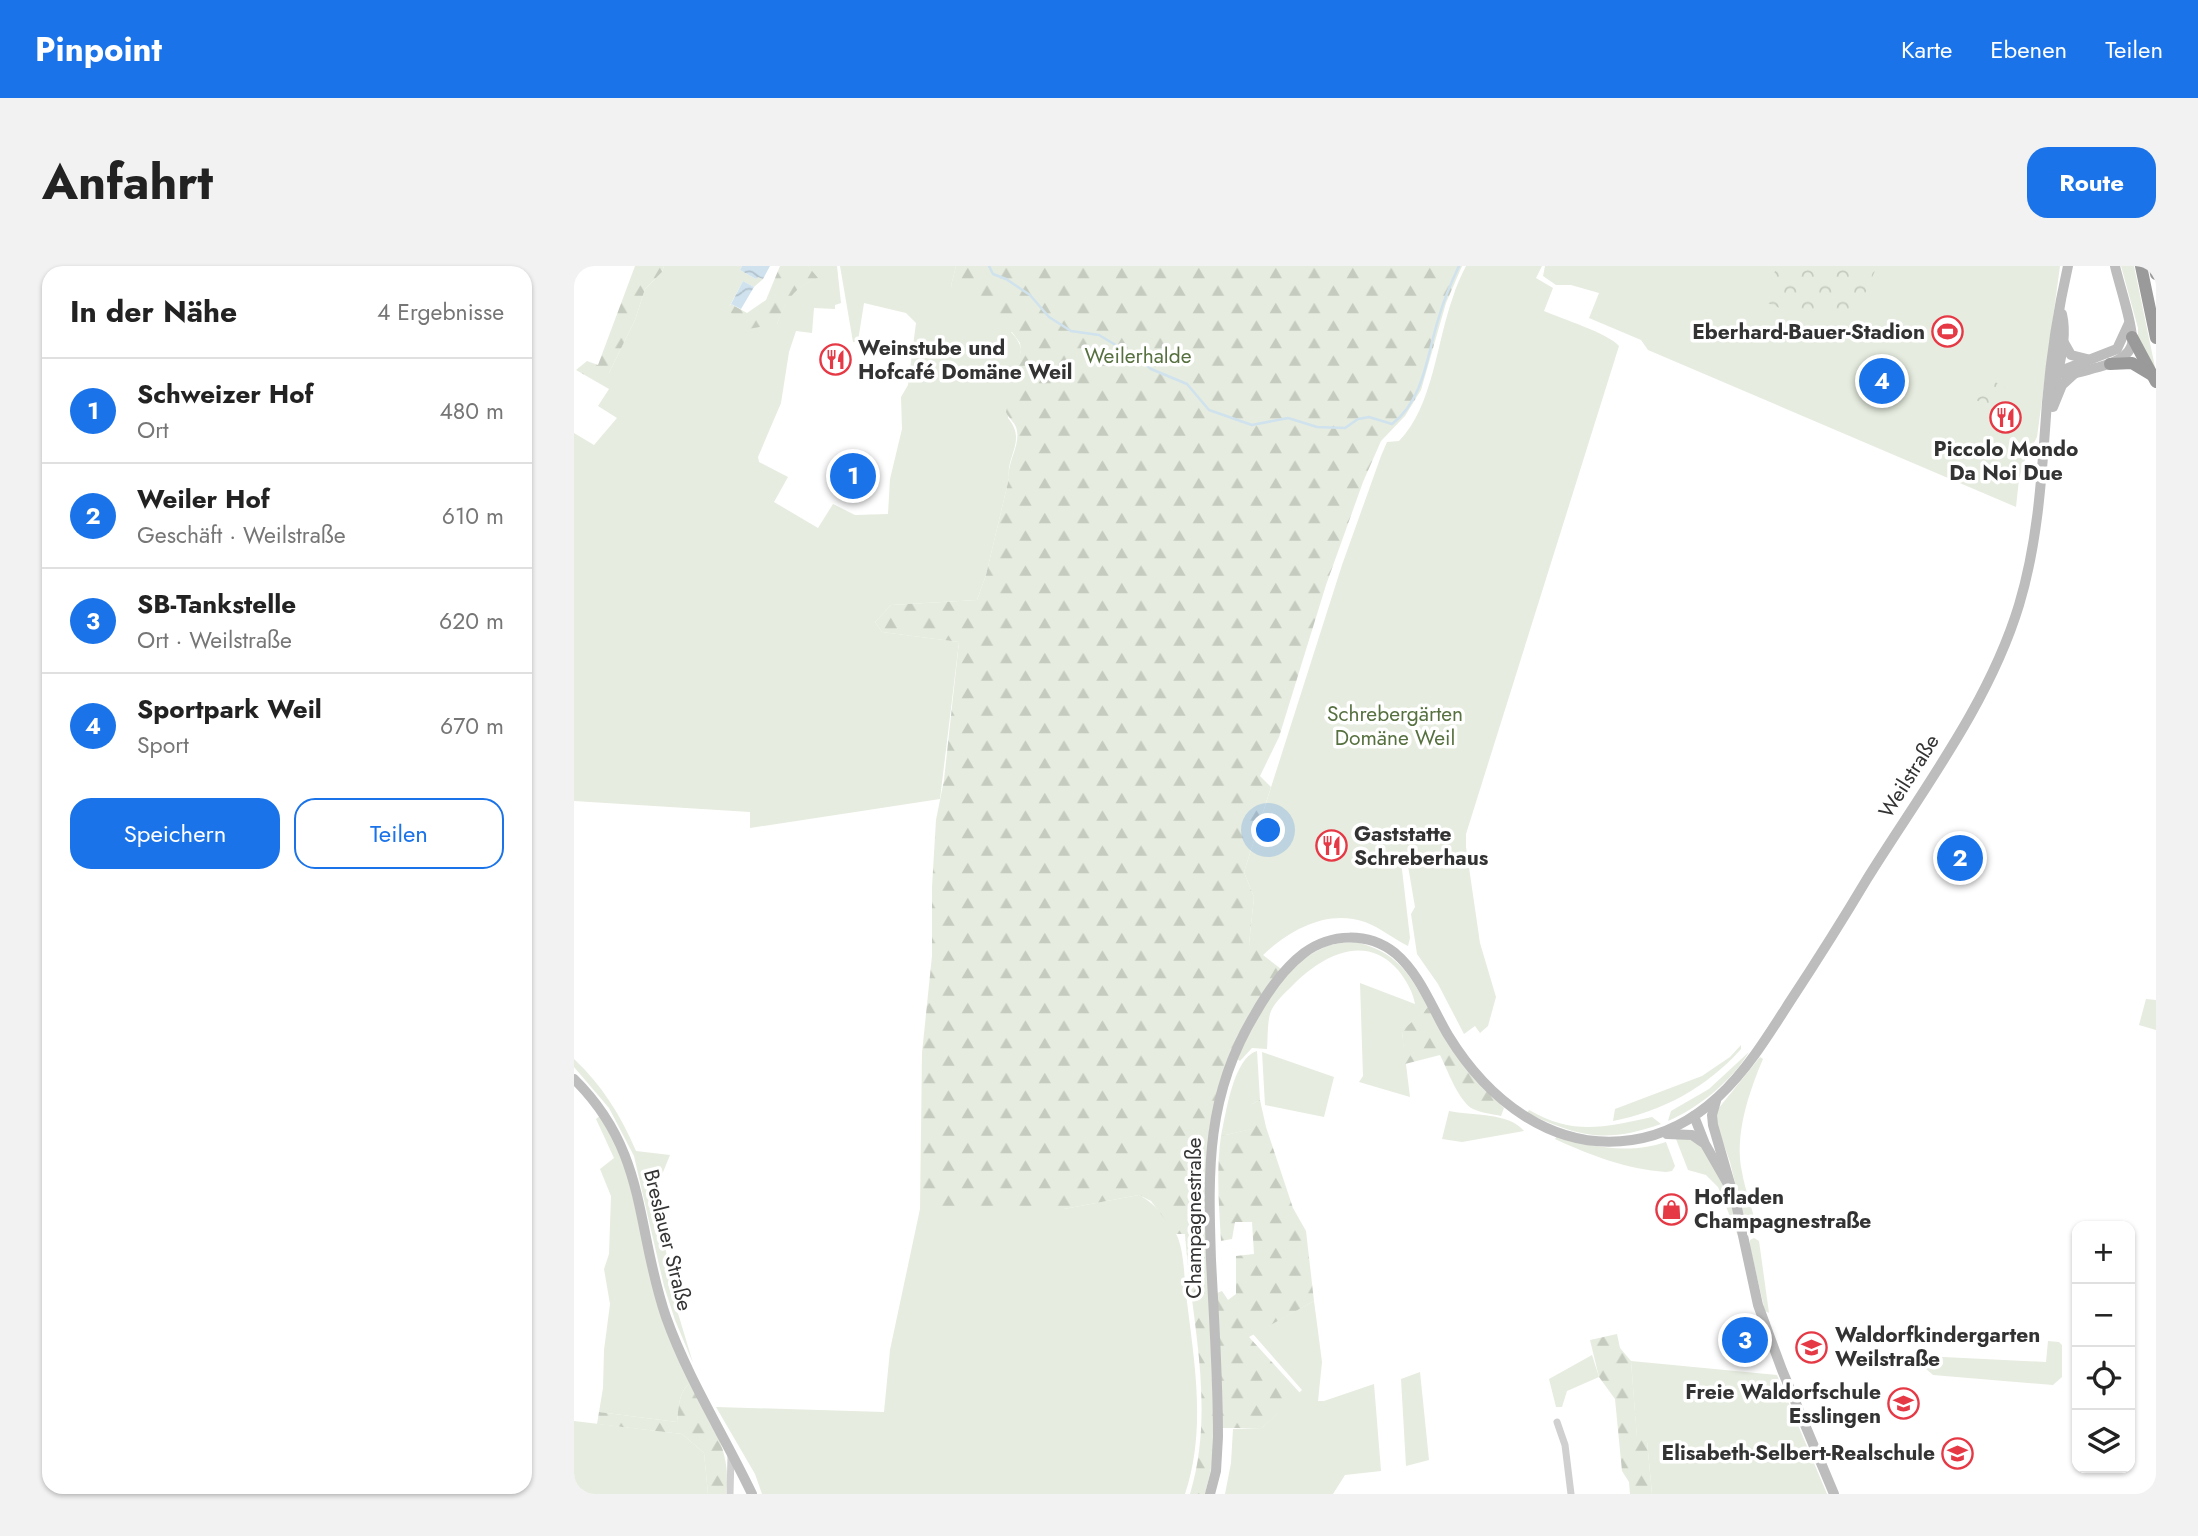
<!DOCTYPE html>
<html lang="de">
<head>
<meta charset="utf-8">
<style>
  body { margin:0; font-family:Jost,sans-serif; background:#f2f2f2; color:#222 }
  .controls { position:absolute; right:21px; bottom:21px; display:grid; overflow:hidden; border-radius:14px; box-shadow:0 2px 5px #0004 }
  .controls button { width:63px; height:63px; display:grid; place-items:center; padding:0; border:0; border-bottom:2px solid #e0e0e0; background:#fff; color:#222; font:35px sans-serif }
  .you { position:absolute; left:695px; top:565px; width:24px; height:24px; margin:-18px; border:5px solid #fff; border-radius:50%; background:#1a73e8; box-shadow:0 0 0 10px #1a73e833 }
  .badge { display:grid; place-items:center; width:46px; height:46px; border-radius:50%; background:#1a73e8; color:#fff; font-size:23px; font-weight:700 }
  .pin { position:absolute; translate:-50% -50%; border:4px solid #fff; box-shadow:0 2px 7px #0006 }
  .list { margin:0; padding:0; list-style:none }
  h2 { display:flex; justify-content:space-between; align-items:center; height:91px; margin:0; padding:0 28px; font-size:30px }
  h2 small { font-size:23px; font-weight:400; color:#767676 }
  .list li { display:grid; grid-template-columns:46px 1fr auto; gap:21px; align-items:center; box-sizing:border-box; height:105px; padding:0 28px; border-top:2px solid #e0e0e0 }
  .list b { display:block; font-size:26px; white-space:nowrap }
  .list p { margin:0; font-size:23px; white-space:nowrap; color:#767676 }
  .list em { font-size:23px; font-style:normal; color:#767676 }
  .actions { display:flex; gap:14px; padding:21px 28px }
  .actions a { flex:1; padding:16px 0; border:2px solid #1a73e8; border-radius:21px; text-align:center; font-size:24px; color:#1a73e8 }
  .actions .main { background:#1a73e8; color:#fff }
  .icon { flex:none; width:38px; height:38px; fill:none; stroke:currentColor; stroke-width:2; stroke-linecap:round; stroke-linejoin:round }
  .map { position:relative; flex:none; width:1582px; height:1228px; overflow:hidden; border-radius:21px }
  header { display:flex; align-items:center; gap:42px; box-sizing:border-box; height:98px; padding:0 35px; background:#1a73e8; color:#fff }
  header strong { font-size:33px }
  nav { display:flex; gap:38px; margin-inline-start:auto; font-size:24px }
  .intro { display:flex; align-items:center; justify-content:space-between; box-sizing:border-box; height:168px; padding:0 42px }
  h1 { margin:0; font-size:49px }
  .button { padding:18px 32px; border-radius:21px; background:#1a73e8; color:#fff; font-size:24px; font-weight:700 }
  main { display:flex; gap:42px; padding:0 42px }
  aside { flex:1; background:#fff; border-radius:21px; box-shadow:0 2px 5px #0004 }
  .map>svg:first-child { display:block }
  .green { fill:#e6ecdf }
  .forest { fill:url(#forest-firs) }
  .park { fill:url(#park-crowns) }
  .water { fill:url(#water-waves) }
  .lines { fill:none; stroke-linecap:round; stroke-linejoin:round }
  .stream { stroke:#cfe2ee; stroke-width:2.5 }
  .street { stroke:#d0d0d0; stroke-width:7 }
  .secondary { stroke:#bdbdbd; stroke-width:10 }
  .highway { stroke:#9a9a9a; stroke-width:12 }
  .labels { text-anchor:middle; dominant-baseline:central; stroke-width:7; stroke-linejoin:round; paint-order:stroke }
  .poi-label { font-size:21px; font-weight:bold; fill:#333; stroke:#fff; text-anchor:start }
  .park-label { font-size:21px; fill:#56703f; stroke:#fff }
  .street-label { font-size:21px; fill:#333; stroke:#fff }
</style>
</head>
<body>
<header>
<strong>Pinpoint</strong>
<nav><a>Karte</a><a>Ebenen</a><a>Teilen</a></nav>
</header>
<div class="intro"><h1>Anfahrt</h1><a class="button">Route</a></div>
<main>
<aside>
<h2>In der Nähe<small>4 Ergebnisse</small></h2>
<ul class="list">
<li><span class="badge">1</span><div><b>Schweizer Hof</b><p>Ort</p></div><em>480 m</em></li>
<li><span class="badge">2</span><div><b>Weiler Hof</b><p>Geschäft · Weilstraße</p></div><em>610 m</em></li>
<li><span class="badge">3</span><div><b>SB-Tankstelle</b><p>Ort · Weilstraße</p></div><em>620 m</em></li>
<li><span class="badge">4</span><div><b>Sportpark Weil</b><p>Sport</p></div><em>670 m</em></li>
</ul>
<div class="actions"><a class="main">Speichern</a><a>Teilen</a></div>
</aside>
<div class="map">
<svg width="1582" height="1228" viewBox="0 0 1582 1228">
  <defs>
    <pattern id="forest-firs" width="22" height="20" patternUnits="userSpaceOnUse" patternTransform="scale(1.75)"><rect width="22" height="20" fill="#e6ecdf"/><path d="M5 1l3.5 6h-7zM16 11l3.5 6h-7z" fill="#c6cbc0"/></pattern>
    <pattern id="park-crowns" width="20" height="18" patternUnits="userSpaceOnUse" patternTransform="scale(1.75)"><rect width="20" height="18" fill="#e6ecdf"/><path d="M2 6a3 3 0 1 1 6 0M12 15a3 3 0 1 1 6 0" fill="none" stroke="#c6cbc0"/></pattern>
    <pattern id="water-waves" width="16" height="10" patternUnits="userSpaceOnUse" patternTransform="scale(1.75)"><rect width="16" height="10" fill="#cfe2ee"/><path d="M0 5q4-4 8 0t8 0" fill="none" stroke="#b2c2cd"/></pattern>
  </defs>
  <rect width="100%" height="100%" fill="#fff"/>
  <!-- green -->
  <g class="green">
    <path d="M90 0H168L166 4 182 13 184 10 189 13 180 21 169 15 154 43 203 58C213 33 218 23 243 12L234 0H263L267 37 261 39V43L240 42 238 67 222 65 215 86 207 137 184 191 185 196 214 211 200 236 244 262 259 238 281 249 314 248 316 213 328 163 327 131 334 119 342 57 332 47 290 37 284 75 279 76 266 0H382L377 20C394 33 446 63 447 84L434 152C453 175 432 189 435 212L412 309 403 334 317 339 301 356 308 366 385 376 366 533 176 562V546L0 535V167L20 179 43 152 24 140 35 123V107L61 54 71 23 88 6Z"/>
    <path d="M892 0H968L962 12 979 22 970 45C988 53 1034 67 1045 80L892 568V581L906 677 922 731 914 760 906 767 901 760 890 768 864 718 843 688 837 648 841 641 833 594 827 595 836 672 834 680C820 673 807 662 791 656 753 643 715 664 688 690L675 678 680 631 670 606 768 299 807 190 813 176 825 175C859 141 863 74 879 31 882 20 887 10 892 0Z"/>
    <path d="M971 0H1486L1463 171 1449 198 1445 213 1442 241 1074 84 1067 74 1015 52 1025 27 997 19H982L969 10Z"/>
    <path d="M1547 0H1560L1582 106 1564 77V62Z"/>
    <path d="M781 676C822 685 835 707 854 741L828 766 836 831 785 816 789 810 786 717 841 738C839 726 832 714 824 704 791 666 747 690 718 720 711 727 701 736 697 745 693 755 694 772 693 783L678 782 666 795 663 793C679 753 707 699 749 682 759 677 770 677 781 676Z"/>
    <path d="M1572 733 1582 734V764L1565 759Z"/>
    <path d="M1167 779V783C1132 822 1089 845 1039 855L1041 843 1128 810 1156 791Z"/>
    <path d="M683 785 686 834 678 838V863L647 870C652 848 659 792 683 785Z"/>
    <path d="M688 786 760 811 750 851 691 839Z"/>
    <path d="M1175 786C1157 816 1124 842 1094 855L1097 845 1135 823Z"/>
    <path d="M1186 791 1189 793C1175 826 1160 869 1168 906 1171 924 1178 941 1182 959L1181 966 1178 967 1172 962 1156 896 1141 854 1144 843Z"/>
    <path d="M0 793C28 819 47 850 62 885L96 889 85 916 86 949 100 1034 119 1097 101 1054 90 1020 60 890 35 842 0 801Z"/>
    <path d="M955 844C1000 870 1031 861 1078 851L1087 858C1033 877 1007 872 953 847Z"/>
    <path d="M875 845C897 850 935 846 950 865L888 876 868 873Z"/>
    <path d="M26 850 50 893 74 998 117 1116C104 1126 105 1141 103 1156L25 1146 29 1122 30 1084 36 1038 30 1003 35 988 37 930 26 903 40 892 22 853Z"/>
    <path d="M983 870C1018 882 1057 888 1092 876L1101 900 1098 905 1092 906C1052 903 1018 890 981 873Z"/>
    <path d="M1112 871C1118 874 1126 878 1130 883 1145 903 1163 946 1164 970L1144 921 1132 909 1114 904 1102 873Z"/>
    <path d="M565 929C580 937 598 956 604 972 611 991 610 1016 613 1036 621 1100 632 1165 611 1228H188L181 1208 142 1141 310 1146 316 1084 346 943H490Z"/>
    <path d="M1180 972 1185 975 1195 1047 1191 1045 1176 981V974Z"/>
    <path d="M740 1035 748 1096 744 1135H750L800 1118 807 1205 771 1209 759 1228H651L657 1197 659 1163 688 1162 728 1124 679 1068Z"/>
    <path d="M1474 1075 1485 1076 1488 1079V1111L1479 1119 1359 1109 1351 1102 1349 1090 1472 1096Z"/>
    <path d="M1018 1089 1025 1111 993 1125 988 1141H982L975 1113Z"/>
    <path d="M1057 1095 1203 1109 1253 1228H1078L1073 1175 1063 1172Z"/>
    <path d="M846 1106 855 1194 832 1200 827 1113Z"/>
    <path d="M0 1155 108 1168 130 1187 134 1228H0Z"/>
  </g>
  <!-- forest -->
  <g class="forest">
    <path d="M61 0H90L88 6 71 23 61 54 35 107V123L2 104 13 95 24 99Z"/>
    <path d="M206 0H234L244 12C219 22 213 34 203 58L174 63 153 43 157 38 173 47 192 34Z"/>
    <path d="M382 0H888L872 37 847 124 831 150 807 175 789 216 752 319 705 471 686 510 697 521 670 606 680 631 675 678 707 703 641 835 635 865 631 923 640 1169 638 1199 631 1228H616C642 1142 617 1054 611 968H602L577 935 565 929 490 943H346L348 787 358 690V621L362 554 370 514 385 376 308 366 301 356 317 339 403 334 412 309 435 212C433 195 448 178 442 161 440 156 434 151 432 146L447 84 446 77 438 66 429 68 377 20Z"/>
    <path d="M854 741 898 810 930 842 927 850C919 848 907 847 899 843 885 836 873 803 866 789L831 798 828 765Z"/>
    <path d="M686 834 692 861 719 942 732 965 740 1035 675 1071 726 1127 688 1162H648L643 1027 648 1025 654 1034 662 1028V990L680 988 678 956H661L658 973 647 975C645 940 642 905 647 870L677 863 675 844 678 838Z"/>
    <path d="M1043 1068 1046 1082 1057 1095 1063 1171 1073 1175 1078 1228H1056L1055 1216 1048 1205 1041 1133 1025 1111 1016 1074Z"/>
    <path d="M117 1116C135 1152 159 1186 152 1228H134L130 1187 108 1168 23 1158 25 1146 103 1156C105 1141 104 1126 117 1116Z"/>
  </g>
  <!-- park -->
  <g class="park">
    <path d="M1203 0H1303L1279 56 1247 43 1241 57 1189 35Z"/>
    <path d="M1411 111 1433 122 1424 141 1401 134Z"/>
  </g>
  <!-- water -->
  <g class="water">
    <path d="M168 0H196L189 13 184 11 182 13 166 4Z"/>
    <path d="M169 15 180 21 167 43 157 38Z"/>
  </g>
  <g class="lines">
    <!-- stream -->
    <path class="stream" d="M415 0 419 8 432 13 456 29 475 51 497 65 525 69 565 93 577 103 613 118 635 144 678 159 714 152 743 161 771 162 784 153 795 151 818 158C851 133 853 87 865 51 870 33 877 17 885 0"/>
    <!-- street -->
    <g class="street">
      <path d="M983 1156 991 1179 997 1228"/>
      <path d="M156 1228 157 1190"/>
    </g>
    <!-- secondary -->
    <g class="secondary">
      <path d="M1489 75 1497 89 1513 93"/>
      <path d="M1480 92 1487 107C1500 110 1512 104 1525 101 1536 98 1552 93 1557 81 1563 70 1544 15 1541 0"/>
      <path d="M1484 106 1543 83 1555 57"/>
      <path d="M1480 127C1484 101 1494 74 1488 48"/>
      <path d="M1479 141 1488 119 1500 108"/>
      <path d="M0 813C74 886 61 961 92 1051 114 1113 150 1169 178 1228"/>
      <path d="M1142 835 1138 849 1139 859 1163 942 1184 1039 1208 1104 1260 1228"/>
      <path d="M1120 850 1131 878 1154 918"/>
      <path d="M1093 868 1118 869 1128 876"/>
      <path d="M636 1228 642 1205 644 1171C644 1112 640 1053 637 994 634 903 632 829 681 748 694 725 709 703 730 687 757 667 794 666 821 687 846 708 858 742 874 769 913 833 978 886 1058 874 1092 869 1119 854 1144 831 1173 804 1194 770 1215 737 1242 696 1268 655 1293 613 1347 526 1415 438 1445 339 1465 273 1468 204 1473 136 1477 91 1484 44 1494 0"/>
    </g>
    <!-- highway -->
    <g class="highway">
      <path d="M1567 0 1582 72"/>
      <path d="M1581 0 1582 8"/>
      <path d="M1558 71 1582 116"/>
      <path d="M1536 98 1558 97 1578 109"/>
    </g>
  </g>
  <!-- icons -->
  <defs>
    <symbol id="stadium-ring" viewBox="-11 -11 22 22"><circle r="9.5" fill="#fff" stroke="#e63946" stroke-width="1.5"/><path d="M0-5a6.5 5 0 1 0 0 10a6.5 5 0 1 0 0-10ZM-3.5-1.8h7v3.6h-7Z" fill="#e63946"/></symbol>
    <symbol id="restaurant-ring" viewBox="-11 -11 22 22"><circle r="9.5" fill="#fff" stroke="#e63946" stroke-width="1.5"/><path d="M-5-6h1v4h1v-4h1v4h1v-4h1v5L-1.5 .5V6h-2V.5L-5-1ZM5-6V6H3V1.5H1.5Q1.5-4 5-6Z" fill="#e63946"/></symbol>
    <symbol id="shop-ring" viewBox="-11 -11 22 22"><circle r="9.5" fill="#fff" stroke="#e63946" stroke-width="1.5"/><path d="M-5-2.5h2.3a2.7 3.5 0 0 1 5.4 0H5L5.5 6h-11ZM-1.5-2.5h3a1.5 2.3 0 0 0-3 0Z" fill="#e63946"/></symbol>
    <symbol id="school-ring" viewBox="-11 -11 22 22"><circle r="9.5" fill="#fff" stroke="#e63946" stroke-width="1.5"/><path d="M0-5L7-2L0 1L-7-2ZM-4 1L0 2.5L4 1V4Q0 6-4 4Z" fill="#e63946"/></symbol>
  </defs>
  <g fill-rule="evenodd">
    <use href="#stadium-ring" x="1356" y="48" width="35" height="35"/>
    <use href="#restaurant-ring" x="244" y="76" width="35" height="35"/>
    <use href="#restaurant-ring" x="1414" y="134" width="35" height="35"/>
    <use href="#restaurant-ring" x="740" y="562" width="35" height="35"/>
    <use href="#shop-ring" x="1080" y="926" width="35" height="35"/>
    <use href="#school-ring" x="1220" y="1064" width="35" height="35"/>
    <use href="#school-ring" x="1312" y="1120" width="35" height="35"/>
    <use href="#school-ring" x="1366" y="1170" width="35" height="35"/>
  </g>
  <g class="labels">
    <!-- poi labels -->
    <g class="poi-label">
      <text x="1351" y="66" text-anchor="end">Eberhard-Bauer-Stadion</text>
      <text x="284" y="82">Weinstube und<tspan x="284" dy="24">Hofcafé Domäne Weil</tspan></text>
      <text x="1432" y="183" text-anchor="middle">Piccolo Mondo<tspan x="1432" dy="24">Da Noi Due</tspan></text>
      <text x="780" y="568">Gaststatte<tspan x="780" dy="24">Schreberhaus</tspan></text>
      <text x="1120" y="931">Hofladen<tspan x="1120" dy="24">Champagnestraße</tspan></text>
      <text x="1261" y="1069">Waldorfkindergarten<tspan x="1261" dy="24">Weilstraße</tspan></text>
      <text x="1307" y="1126" text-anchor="end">Freie Waldorfschule<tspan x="1307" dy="24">Esslingen</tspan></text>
      <text x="1361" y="1187" text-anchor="end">Elisabeth-Selbert-Realschule</text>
    </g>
    <!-- park labels -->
    <g class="park-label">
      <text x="564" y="90">Weilerhalde</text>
      <text x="821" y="448">Schrebergärten<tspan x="821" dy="24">Domäne Weil</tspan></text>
    </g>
    <!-- street labels -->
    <g class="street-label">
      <text transform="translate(1335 510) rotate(-58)">Weilstraße</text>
      <text transform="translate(620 952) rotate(-90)">Champagnestraße</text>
      <text transform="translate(94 974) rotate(76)">Breslauer Straße</text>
    </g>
  </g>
</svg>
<div class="controls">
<button>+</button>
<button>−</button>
<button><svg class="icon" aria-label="locate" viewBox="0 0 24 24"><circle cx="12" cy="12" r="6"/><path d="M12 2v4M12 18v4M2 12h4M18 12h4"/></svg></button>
<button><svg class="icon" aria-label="layers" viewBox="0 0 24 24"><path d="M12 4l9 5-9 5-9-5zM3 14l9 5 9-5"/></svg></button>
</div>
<div class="you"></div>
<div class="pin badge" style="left:279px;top:210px">1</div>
<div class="pin badge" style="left:1386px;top:592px">2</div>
<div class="pin badge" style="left:1171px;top:1074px">3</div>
<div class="pin badge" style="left:1308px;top:115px">4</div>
</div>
</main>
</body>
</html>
